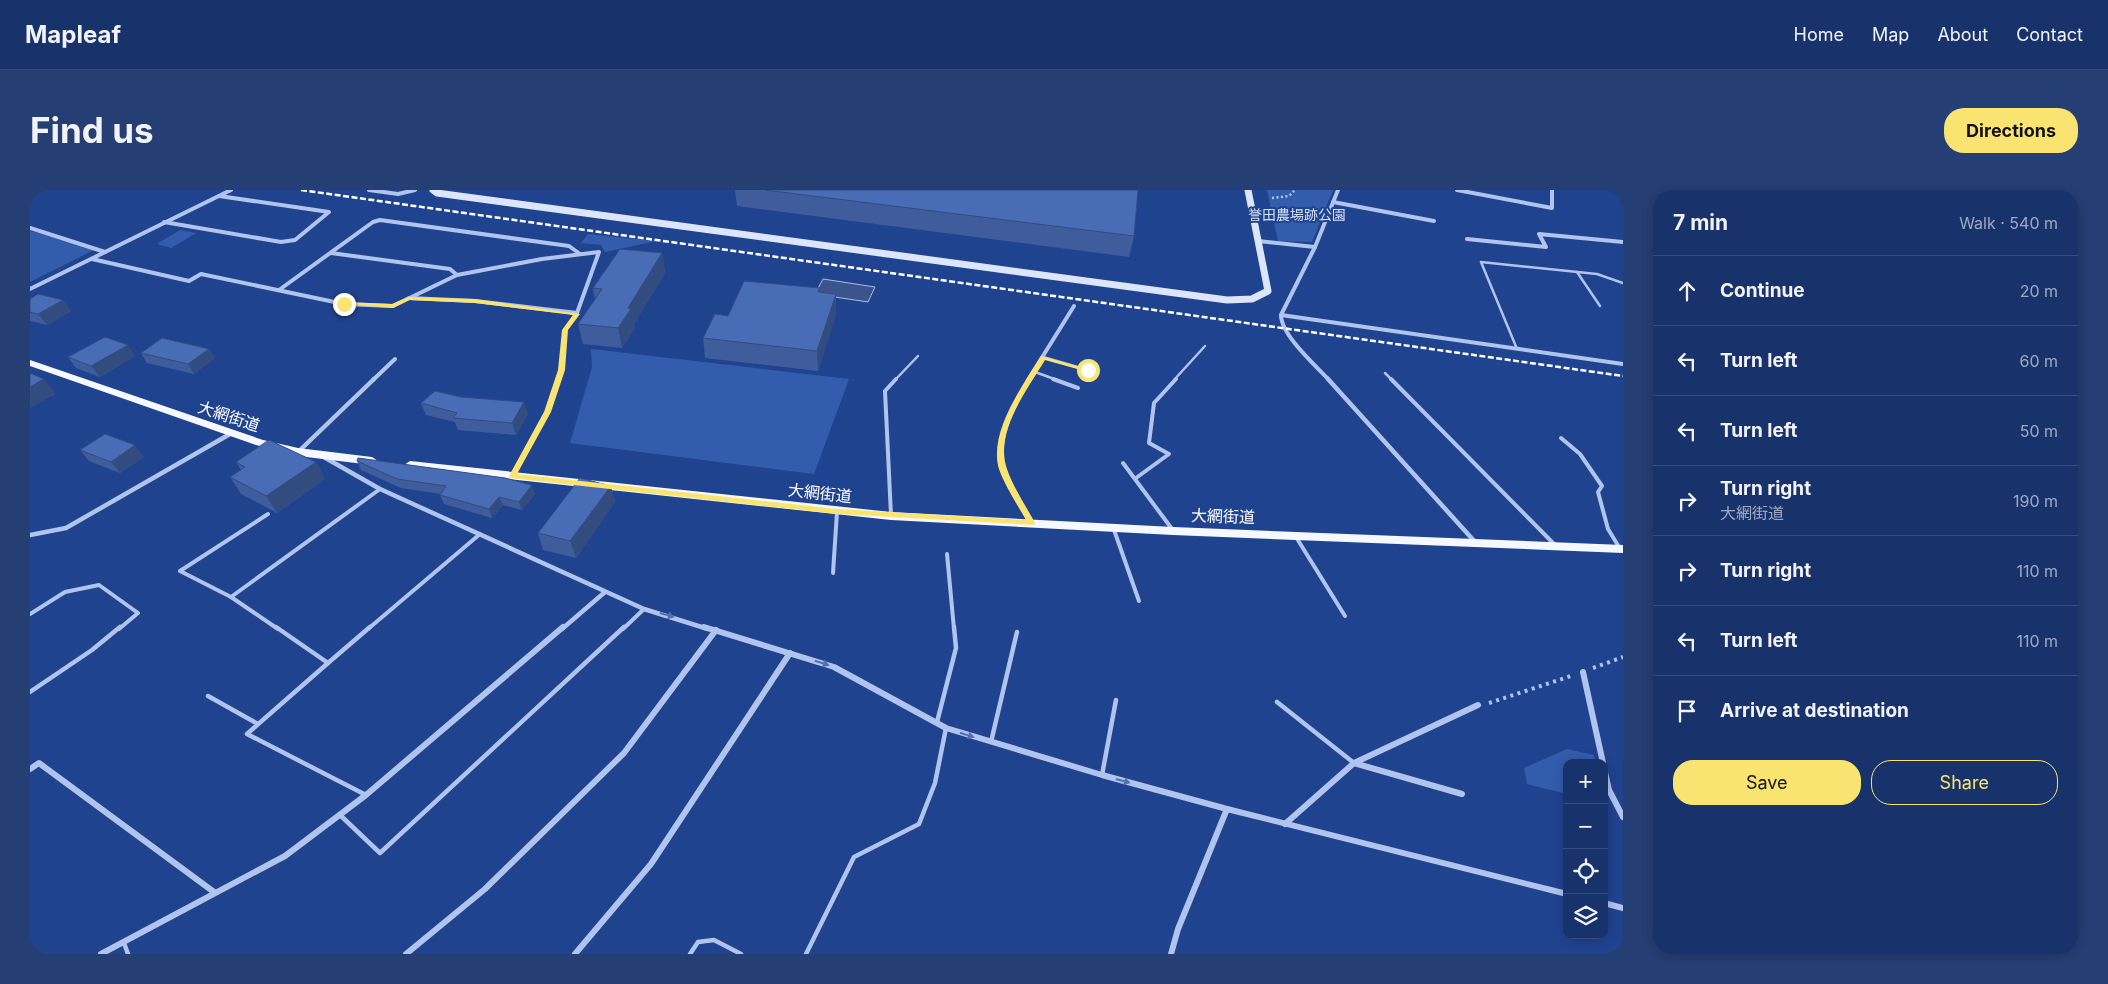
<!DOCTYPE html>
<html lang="en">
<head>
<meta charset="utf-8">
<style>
  body { margin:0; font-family:Inter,"Noto Sans JP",sans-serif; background:#253e74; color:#f1f3f6 }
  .controls { position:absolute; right:15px; bottom:15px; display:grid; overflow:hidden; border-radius:10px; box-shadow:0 2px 12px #0003 }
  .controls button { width:45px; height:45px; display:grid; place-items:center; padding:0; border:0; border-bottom:1px solid #364d7f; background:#18326c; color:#f1f3f6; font:25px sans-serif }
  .stop { position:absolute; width:15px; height:15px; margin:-11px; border:4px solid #fae471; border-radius:50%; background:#fff }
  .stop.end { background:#fae471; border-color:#fff; box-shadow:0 1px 5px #0008 }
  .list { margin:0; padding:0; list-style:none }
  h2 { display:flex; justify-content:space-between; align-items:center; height:65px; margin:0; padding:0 20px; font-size:21px }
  h2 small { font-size:16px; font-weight:400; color:#9faac2 }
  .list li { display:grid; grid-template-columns:32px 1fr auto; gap:15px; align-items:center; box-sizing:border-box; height:70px; padding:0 20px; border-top:1px solid #364d7f }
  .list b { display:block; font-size:19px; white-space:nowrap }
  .list p { margin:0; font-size:16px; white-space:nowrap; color:#9faac2 }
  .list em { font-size:16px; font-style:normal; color:#9faac2 }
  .actions { display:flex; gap:10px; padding:15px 20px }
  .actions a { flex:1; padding:11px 0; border:1px solid #fae471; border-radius:20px; text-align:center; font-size:18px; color:#fae471 }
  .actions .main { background:#fae471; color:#111 }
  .icon { flex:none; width:28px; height:28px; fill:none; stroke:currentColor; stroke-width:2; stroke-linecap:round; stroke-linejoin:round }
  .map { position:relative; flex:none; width:1593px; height:764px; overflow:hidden; border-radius:20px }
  header { display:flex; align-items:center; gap:30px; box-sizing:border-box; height:70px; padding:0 25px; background:#18326c; border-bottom:1px solid #364d7f }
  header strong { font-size:24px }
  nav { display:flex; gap:28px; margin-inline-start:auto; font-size:18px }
  .intro { display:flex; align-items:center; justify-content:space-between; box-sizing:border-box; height:120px; padding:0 30px }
  h1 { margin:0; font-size:35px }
  .button { padding:12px 22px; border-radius:20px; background:#fae471; color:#111; font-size:18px; font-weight:700 }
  main { display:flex; gap:30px; padding:0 30px }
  aside { flex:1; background:#18326c; border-radius:20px; box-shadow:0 2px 12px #0003 }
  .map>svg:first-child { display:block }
  .green { fill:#345cad }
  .water { fill:#3b548c; stroke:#a4bdee }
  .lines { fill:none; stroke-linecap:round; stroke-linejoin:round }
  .path-far1 { stroke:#b0c4ed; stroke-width:2.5; stroke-dasharray:2 2.5; stroke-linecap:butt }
  .path { stroke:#b0c4ed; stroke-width:4; stroke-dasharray:3 4.5; stroke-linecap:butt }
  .lane-far2 { stroke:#b0c4ed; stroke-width:2.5 }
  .lane-far1 { stroke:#b0c4ed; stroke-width:4 }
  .lane { stroke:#b0c4ed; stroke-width:4.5 }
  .street-far2 { stroke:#b0c4ed; stroke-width:4 }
  .street-far1 { stroke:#b0c4ed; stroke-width:4.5 }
  .street { stroke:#b0c4ed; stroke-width:6 }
  .secondary { stroke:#dce5fa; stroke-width:7 }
  .primary { fill:#f6f8ff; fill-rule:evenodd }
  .rail { stroke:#fff; stroke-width:2.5; stroke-dasharray:6 2.5; stroke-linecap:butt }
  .wall { fill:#3f5d9d }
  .shaded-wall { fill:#334c80 }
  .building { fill:#496cb7; stroke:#334c80 }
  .oneway { fill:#5270b1 }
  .route { fill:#fae471 }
  .labels { text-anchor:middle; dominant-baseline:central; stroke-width:4; stroke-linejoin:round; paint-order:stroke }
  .far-park-label { font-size:14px; fill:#d6e1f9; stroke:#204390 }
  .street-label { font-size:16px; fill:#fff; stroke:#204390 }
</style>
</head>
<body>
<header>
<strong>Mapleaf</strong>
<nav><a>Home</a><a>Map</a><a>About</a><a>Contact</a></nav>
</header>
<div class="intro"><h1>Find us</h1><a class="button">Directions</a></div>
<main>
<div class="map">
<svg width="1593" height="764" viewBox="0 0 1593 764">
  <rect width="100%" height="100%" fill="#204390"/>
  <!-- green -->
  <g class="green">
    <path d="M1237 0H1303L1282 52 1248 51Z"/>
    <path d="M150 40 166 43 141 58 127 54Z"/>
    <path d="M0 41 68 58 0 92Z"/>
    <path d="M558 44 626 51 575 62 571 55 551 53Z"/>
    <path d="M561 159 819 189 784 284 540 253 562 177Z"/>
    <path d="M1537 559 1564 565 1566 573H1537V604L1497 594 1494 578Z"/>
  </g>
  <!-- water -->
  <path class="water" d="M793 89 845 97 838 112 785 104Z"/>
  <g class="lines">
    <!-- path-far1 -->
    <path class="path-far1" d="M1242 8 1259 6 1265 0"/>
    <!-- path -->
    <g class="path">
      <path d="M1563 478 1593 467"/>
      <path d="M1459 513 1541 486"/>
    </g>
    <!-- lane-far2 -->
    <g class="lane-far2">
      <path d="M1547 82 1570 116"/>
      <path d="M1487 159 1451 72 1567 84 1593 93"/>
      <path d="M1013 167 1058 180"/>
      <path d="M1005 182 1027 190"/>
      <path d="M1355 183 1362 190"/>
      <path d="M865 190 888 166"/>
      <path d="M1144 190 1175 156"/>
    </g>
    <!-- lane-far1 -->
    <g class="lane-far1">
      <path d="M1023 189 1048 198"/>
      <path d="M1361 189 1526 356"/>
      <path d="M1531 248 1550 264 1572 296 1568 302 1578 339 1589 357"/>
      <path d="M1093 273 1142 339"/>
      <path d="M1106 288 1139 264 1119 253 1124 213 1146 189"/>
      <path d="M861 325 855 201 866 189"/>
      <path d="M1083 337 1109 411"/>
      <path d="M1266 347 1315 426"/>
      <path d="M917 364 924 439"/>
      <path d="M803 383 807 322"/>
      <path d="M201 407 150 381 238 324"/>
      <path d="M0 424 35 402 69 395 108 423 89 439"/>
      <path d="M248 439 201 407 350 299"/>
      <path d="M338 439 450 344"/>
      <path d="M593 439 614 419"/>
    </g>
    <!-- lane -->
    <g class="lane">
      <path d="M246 437 298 473 340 437"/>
      <path d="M298 473 217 544 336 605"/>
      <path d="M0 502 62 460 90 437"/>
      <path d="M178 506 228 534"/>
      <path d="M1247 512 1324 573"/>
      <path d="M907 532 926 458 924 437"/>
      <path d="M961 552 987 442"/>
      <path d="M1072 585 1086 510"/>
      <path d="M310 625 350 663 594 437"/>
      <path d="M94 753 98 764"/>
      <path d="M660 764 668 752 684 750 711 764"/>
      <path d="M776 764 824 667 889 634 905 593 916 538"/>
    </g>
    <!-- street-far2 -->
    <g class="street-far2">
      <path d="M339 0 368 4 385 0"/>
      <path d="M1427 0 1522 18V0"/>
      <path d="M1303 12 1404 31"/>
      <path d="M134 32 251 52 265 50 299 22 189 6"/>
      <path d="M0 38 75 62"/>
      <path d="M1437 49 1516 57 1509 44 1593 52"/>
      <path d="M1228 51 1285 57"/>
      <path d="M301 63 420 79 427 85"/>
      <path d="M62 69 159 91 171 84 314 114 363 116 427 85 512 69 569 62 547 123 535 140 531 180 528 190"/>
      <path d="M0 99 201 0"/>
      <path d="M249 100 343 32 350 30 539 56 550 64"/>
      <path d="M379 108 445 111 547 123"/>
      <path d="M1251 125 1593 174"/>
      <path d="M343 190 365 169"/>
      <path d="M998 190 1044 116"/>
      <path d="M1299 190C1285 175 1251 145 1251 125L1285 57 1308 0"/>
    </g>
    <!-- street-far1 -->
    <g class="street-far1">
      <path d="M999 189C983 217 963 252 975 285 982 302 992 317 1001 333"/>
      <path d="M1298 189 1446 353"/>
      <path d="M268 262 344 189"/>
      <path d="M292 266 350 299 614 419 678 439"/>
      <path d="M482 286 517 222 528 189"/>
      <path d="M0 345 36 338 200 244"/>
      <path d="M532 439 575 402"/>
    </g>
    <!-- street -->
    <g class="street">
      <path d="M674 437 804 477 916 538 1072 585 1197 619 1537 704"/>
      <path d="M1553 482 1573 573"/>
      <path d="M1324 573 1432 604"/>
      <path d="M1574 578 1579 600 1593 627"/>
      <path d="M0 579 9 573 184 702"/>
      <path d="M1255 634 1324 573 1448 515"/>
      <path d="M1574 713 1593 718"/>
      <path d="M71 764 255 666 336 605 533 437"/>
      <path d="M376 764 455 699 594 563 686 440"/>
      <path d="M545 764 621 674 760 463"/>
      <path d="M1141 764 1148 739 1197 619"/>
    </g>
    <!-- secondary -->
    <path class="secondary" d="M403 0 407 3 1197 110 1222 109 1238 101 1218 0"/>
    <!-- primary -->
    <g class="primary">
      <path d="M0 170 233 250 268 258 342 267 348 271 342 275 268 266 226 255 0 176Z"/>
      <path d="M380 271 861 322 1143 337 1593 355V363L1143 345 861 330 376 278 374 275Z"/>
    </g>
    <!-- rail -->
    <path class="rail" d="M271 0 1593 186"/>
  </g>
  <!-- wall -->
  <g class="wall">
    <path d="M705 0H1108L1104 46 1099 67 707 16Z"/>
    <path d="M632 63 635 83 604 134 605 138 592 158 553 154 548 134 565 110 563 98Z"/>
    <path d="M790 102 806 104V124L788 181 675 168 673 148 698 126Z"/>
    <path d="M0 109 41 121 17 135 0 131Z"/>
    <path d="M179 159 185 168 164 184 117 173 111 163Z"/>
    <path d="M105 166 70 187 46 178 38 167Z"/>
    <path d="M391 213 498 223 486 245 428 240 425 232 396 225Z"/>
    <path d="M50 260 114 267 90 283 59 271Z"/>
    <path d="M327 271 502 295 505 304 492 320 473 315 462 328 414 314 410 305 411 304 371 298 331 280Z"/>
    <path d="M206 272H286L295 289 247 323 211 304 200 287 211 280Z"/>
    <path d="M581 296 585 312 546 368 513 360 508 343Z"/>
  </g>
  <!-- shaded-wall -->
  <g class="shaded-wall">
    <path d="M632 63 635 83 604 134 605 138 592 158 588 138 598 118Z"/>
    <path d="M806 104V124L788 181 787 161Z"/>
    <path d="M33 110 41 121 17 135 8 124Z"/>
    <path d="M98 155 105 166 70 187 61 176Z"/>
    <path d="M179 159 185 168 164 184 158 174Z"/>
    <path d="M14 189 26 204 0 218V197Z"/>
    <path d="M494 212 498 223 486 245 482 233Z"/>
    <path d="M105 255 114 267 90 283 81 272Z"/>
    <path d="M286 272 295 289 247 323 236 306Z"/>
    <path d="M502 295 505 304 492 320 489 312Z"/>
    <path d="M581 296 585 312 546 368 540 351Z"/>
    <path d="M469 307 473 315 462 328 459 319Z"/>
  </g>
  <!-- building -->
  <g class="building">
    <path d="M735 0H1108L1104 46Z"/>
    <path d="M590 59 632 63 598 118 601 119 588 138 548 134 572 99 563 98Z"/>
    <path d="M714 91 790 98 788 102 806 104 787 161 673 148 685 124 698 126Z"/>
    <path d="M8 104 33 110 8 124 0 122V109Z"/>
    <path d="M75 147 98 155 61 176 38 167Z"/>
    <path d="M132 148 179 159 158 174 111 163Z"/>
    <path d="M0 183 14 189 0 197Z"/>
    <path d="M405 201 431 207 494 212 482 233 423 228 427 223 391 213Z"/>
    <path d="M75 244 105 255 81 272 50 260Z"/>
    <path d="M239 250 286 272 236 306 200 287 215 277 206 272Z"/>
    <path d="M328 268 475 288 502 295 489 312 469 307 459 319 410 305 416 296 367 289 327 271Z"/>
    <path d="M550 288 581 296 540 351 508 343Z"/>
  </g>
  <!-- one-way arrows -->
  <defs><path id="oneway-solid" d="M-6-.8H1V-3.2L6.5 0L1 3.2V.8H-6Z" transform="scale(1.25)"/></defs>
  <g class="oneway">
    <use href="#oneway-solid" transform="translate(637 425) rotate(16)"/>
    <use href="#oneway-solid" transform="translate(792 473) rotate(17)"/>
    <use href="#oneway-solid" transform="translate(937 545) rotate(18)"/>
    <use href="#oneway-solid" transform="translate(1093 591) rotate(15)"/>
  </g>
  <!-- route -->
  <path class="route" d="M378 107 445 109 550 124 538 140 535 180 521 222 487 284 807 319 996 330C987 314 975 296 969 279 958 243 993 195 1011 166L1061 180 1058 182 1015 170C997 200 964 242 977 279 983 297 996 316 1005 333L1004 335 807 324 480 288 479 286 514 222 528 180 532 140 543 125 445 113 379 110 363 118 311 114 314 112 362 114Z"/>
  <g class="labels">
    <!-- far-park labels -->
    <g class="far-park-label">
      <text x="1267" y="24">誉田農場跡公園</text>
    </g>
    <!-- street labels -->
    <g class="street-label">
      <text transform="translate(199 226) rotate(18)">大網街道</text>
      <text transform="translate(790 303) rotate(6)">大網街道</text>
      <text transform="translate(1193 326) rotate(2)">大網街道</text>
    </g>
  </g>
</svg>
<div class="controls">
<button>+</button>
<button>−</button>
<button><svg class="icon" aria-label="locate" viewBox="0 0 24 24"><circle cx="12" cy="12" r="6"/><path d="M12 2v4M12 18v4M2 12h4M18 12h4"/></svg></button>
<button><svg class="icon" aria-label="layers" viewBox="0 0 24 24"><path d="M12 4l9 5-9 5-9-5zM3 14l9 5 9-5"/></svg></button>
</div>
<div class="stop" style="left:1058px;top:180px"></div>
<div class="stop end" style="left:314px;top:114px"></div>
</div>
<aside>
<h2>7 min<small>Walk · 540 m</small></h2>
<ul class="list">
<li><svg class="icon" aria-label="ahead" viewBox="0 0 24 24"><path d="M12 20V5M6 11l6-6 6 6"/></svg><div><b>Continue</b></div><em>20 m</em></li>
<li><svg class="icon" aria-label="left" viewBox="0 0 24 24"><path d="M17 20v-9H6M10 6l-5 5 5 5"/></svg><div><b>Turn left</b></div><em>60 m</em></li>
<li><svg class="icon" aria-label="left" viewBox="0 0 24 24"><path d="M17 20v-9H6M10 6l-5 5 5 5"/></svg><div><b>Turn left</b></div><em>50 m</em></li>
<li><svg class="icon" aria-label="right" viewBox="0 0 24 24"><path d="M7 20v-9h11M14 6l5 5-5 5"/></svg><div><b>Turn right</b><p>大網街道</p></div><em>190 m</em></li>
<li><svg class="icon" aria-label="right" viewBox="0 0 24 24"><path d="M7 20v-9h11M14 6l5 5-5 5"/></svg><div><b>Turn right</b></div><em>110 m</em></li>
<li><svg class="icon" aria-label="left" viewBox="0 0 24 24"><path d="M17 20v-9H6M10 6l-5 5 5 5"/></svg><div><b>Turn left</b></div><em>110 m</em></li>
<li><svg class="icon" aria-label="arrive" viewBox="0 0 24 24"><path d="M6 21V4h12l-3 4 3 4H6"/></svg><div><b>Arrive at destination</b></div></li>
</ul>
<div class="actions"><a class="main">Save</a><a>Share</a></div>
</aside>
</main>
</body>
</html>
